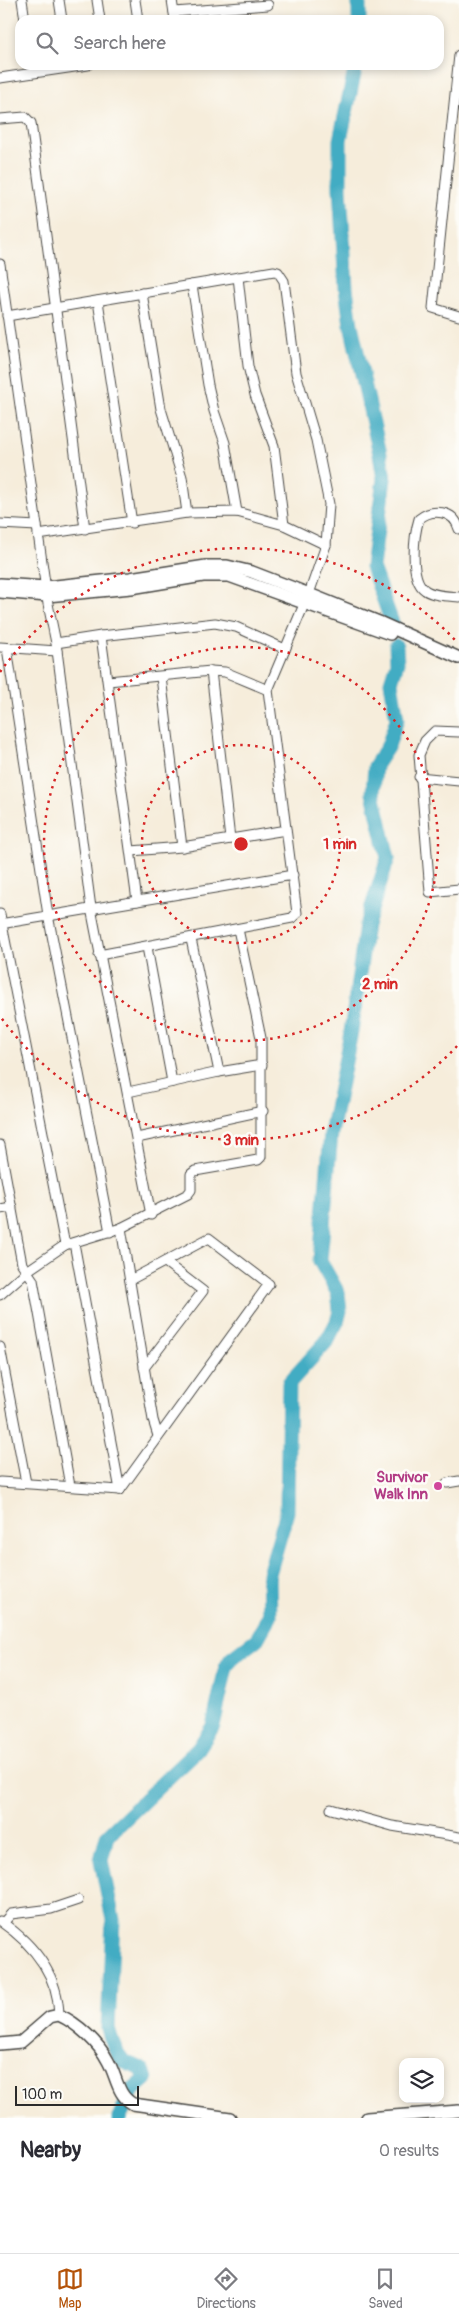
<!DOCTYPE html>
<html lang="en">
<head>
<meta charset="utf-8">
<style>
  body { margin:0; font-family:Pangolin,sans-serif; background:#f7f7f7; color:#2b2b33 }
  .controls { position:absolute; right:15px; bottom:15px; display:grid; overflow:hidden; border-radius:10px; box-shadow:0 2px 8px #0003 }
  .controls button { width:45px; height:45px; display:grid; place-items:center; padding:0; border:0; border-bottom:1px solid #e1e1e2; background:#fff; color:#2b2b33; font:25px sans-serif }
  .scale { position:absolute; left:15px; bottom:12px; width:124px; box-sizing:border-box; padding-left:5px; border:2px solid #2b2b2b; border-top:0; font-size:14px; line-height:18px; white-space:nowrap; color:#2b2b2b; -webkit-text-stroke:4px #fdfcf7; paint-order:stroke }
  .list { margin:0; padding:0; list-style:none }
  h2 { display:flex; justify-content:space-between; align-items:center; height:65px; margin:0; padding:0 20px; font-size:21px }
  h2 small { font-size:16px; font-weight:400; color:#7c7c81 }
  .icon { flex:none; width:28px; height:28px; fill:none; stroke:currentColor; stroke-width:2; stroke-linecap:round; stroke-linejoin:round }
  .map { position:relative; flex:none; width:459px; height:2118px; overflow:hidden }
  .search { position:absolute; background:#fff; box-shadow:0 2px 8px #0003; left:15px; right:15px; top:15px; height:55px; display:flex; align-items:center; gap:12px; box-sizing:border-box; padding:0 18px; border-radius:15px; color:#7c7c81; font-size:19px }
  .sheet { height:135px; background:#fff }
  nav { display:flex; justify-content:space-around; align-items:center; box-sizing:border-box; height:70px; border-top:1px solid #e1e1e2; background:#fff; font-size:14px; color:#7c7c81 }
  nav a { display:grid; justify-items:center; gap:2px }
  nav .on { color:#b45309 }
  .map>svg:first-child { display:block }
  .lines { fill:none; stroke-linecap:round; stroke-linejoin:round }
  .river { stroke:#43acc3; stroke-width:15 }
  .minor-casing { stroke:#494845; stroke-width:11 }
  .tertiary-casing { stroke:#494845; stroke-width:14 }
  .minor { stroke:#fff; stroke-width:9 }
  .tertiary { stroke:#fff; stroke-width:11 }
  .ring { fill:none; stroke:#d62828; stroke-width:2.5; stroke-dasharray:2.5 5 }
  .hotel-dot { fill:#d1479c; stroke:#fdfcf7; stroke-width:2 }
  .labels { text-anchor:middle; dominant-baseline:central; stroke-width:5; stroke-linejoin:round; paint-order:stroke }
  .hotel-label { font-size:15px; font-weight:bold; fill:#b23c85; stroke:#fdfcf7; text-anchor:end }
  .centre { fill:#d62828; stroke:#fdfcf7; stroke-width:2.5 }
  .ring-label { font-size:15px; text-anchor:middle; font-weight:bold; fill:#d62828; stroke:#fdfcf7; stroke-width:5; stroke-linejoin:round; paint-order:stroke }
</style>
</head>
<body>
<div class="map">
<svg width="459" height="2118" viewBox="0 0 459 2118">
  <rect width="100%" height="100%" fill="#fdfcf7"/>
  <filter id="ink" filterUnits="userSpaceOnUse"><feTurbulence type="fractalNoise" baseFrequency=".02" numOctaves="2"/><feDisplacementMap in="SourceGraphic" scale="10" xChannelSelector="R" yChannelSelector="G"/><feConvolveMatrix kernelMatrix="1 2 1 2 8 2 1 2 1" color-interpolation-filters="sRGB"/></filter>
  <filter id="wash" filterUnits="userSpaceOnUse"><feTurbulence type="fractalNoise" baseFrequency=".0096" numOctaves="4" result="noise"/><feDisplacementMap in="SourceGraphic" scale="20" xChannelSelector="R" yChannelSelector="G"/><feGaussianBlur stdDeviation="1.12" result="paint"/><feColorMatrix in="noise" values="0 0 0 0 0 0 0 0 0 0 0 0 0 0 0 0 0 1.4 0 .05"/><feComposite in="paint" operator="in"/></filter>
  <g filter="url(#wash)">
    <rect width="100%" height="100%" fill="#f6eddb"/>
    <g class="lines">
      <!-- river -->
      <g class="river">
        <path d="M359 20V0"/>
        <path d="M356 65 340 140V189L346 288 351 325 380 454 384 479 372 567 394 628"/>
        <path d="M119 2118 133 2090 146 2079C142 2062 132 2069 123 2060 114 2052 111 2038 108 2028L113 1920 101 1860 107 1836 198 1749 213 1726 226 1667 231 1659 257 1639 270 1616 269 1574 287 1512 289 1383 326 1342 337 1322 340 1311 338 1293 320 1261 331 1133 351 1032 366 925 388 858 373 793 375 766 388 746 397 719 391 682 397 663 396 646"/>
      </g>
    </g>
  </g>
  <g filter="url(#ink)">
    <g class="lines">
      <defs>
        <g id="minor">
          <path d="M22 0 25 20"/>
          <path d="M59 0 62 20"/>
          <path d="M97 0 100 20"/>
          <path d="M135 0 138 20"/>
          <path d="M172 0 175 20"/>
          <path d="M174 12 268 5"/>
          <path d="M459 55 433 308 459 316"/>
          <path d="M0 78 88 65"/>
          <path d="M0 119 25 117 31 123 85 529"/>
          <path d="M0 264 48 604 56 643 91 908 151 1215"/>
          <path d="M238 277 248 366 255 395 274 446 284 525"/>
          <path d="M192 285 208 385 214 411 225 443 237 512"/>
          <path d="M142 293 161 409 182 477 187 513"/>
          <path d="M98 301 132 523"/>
          <path d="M7 316 274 271 278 272 284 281 296 373 316 440 329 504 326 545 311 588 268 690 297 913 292 918 99 955"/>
          <path d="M0 524 37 526"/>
          <path d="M459 529C454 510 432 508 419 519 414 535 409 579 425 590 433 596 449 596 459 597"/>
          <path d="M38 535 187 513 237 512 284 525 326 545"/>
          <path d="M101 636 137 901"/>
          <path d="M56 643 101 636 215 623 236 627 285 649"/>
          <path d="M0 647 57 651"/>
          <path d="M7 648 48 915 110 1232"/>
          <path d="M211 671 230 839"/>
          <path d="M161 677 182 847"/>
          <path d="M108 681 211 671 225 672 268 690"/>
          <path d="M459 732 435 731 425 741 419 755 430 892 459 889"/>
          <path d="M419 777 459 781"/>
          <path d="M131 851 182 847 286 830"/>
          <path d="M0 914 65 1245"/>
          <path d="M0 924 293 875"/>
          <path d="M191 939 219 1072"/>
          <path d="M147 947 172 1082"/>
          <path d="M128 1092 219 1072 262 1065"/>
          <path d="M137 1138 263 1111"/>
          <path d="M0 1145 22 1264 33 1280 70 1486"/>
          <path d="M0 1209 12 1207"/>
          <path d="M121 1228 153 1420 158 1436"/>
          <path d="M74 1243 120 1490"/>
          <path d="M0 1295 27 1271 65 1245 121 1228 188 1194 191 1190V1174L195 1171 258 1160 261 1157V1038L238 929"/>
          <path d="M0 1347 26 1483"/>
          <path d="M144 1368 203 1291 165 1262"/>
          <path d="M0 1482 120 1490"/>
          <path d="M447 1483 459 1481"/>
          <path d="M120 1490 269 1284 209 1238 130 1280"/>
          <path d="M331 1809 392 1826 459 1837"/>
          <path d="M0 1921C32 1943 58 1974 59 2015"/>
          <path d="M3 1923 11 1914 51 1909 78 1900"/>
        </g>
        <g id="tertiary">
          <path d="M0 584 46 587 130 578 206 566H227L252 572 309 594 379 622 459 658"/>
          <path d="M0 592 47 596 131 588 203 576H229L390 634"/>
          <path d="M0 2044 21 2042 50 2017 59 2015C77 2023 99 2043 108 2061 117 2077 117 2095 133 2104L230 2118"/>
          <path d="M367 2118 459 2111"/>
        </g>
      </defs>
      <!-- minor casing -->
      <use href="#minor" class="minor-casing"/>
      <!-- tertiary casing -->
      <use href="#tertiary" class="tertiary-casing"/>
      <!-- minor -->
      <use href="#minor" class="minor"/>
      <!-- tertiary -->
      <use href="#tertiary" class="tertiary"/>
    </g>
  </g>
  <!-- distance rings -->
  <g class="ring">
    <circle cx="241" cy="844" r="99"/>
    <circle cx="241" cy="844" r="197"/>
    <path d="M457 1046A296 296 0 0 1 0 1016M0 672A296 296 0 0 1 457 642"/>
  </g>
  <!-- markers -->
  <circle class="hotel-dot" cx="438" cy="1486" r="5"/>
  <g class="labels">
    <!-- hotel labels -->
    <g class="hotel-label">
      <text x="428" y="1477">Survivor<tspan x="428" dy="17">Walk Inn</tspan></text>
    </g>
  </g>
  <circle cx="241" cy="844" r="8" class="centre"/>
  <g class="ring-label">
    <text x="340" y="849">1 min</text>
    <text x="380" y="989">2 min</text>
    <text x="241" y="1145">3 min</text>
  </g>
</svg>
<div class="controls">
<button><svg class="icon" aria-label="layers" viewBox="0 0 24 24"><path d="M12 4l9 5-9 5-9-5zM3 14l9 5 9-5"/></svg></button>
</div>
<div class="scale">100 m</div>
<div class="search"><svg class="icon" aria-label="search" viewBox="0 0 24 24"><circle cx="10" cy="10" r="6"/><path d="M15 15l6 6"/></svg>Search here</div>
</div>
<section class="sheet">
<h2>Nearby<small>0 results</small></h2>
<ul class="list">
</ul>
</section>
<nav>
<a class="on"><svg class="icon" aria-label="map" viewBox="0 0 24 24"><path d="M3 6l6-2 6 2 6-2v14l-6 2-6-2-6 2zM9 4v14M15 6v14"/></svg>Map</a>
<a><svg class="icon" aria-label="directions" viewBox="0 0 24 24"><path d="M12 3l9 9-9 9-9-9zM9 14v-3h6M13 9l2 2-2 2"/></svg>Directions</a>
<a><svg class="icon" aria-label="saved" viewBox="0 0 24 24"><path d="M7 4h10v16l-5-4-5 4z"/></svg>Saved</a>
</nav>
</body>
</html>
